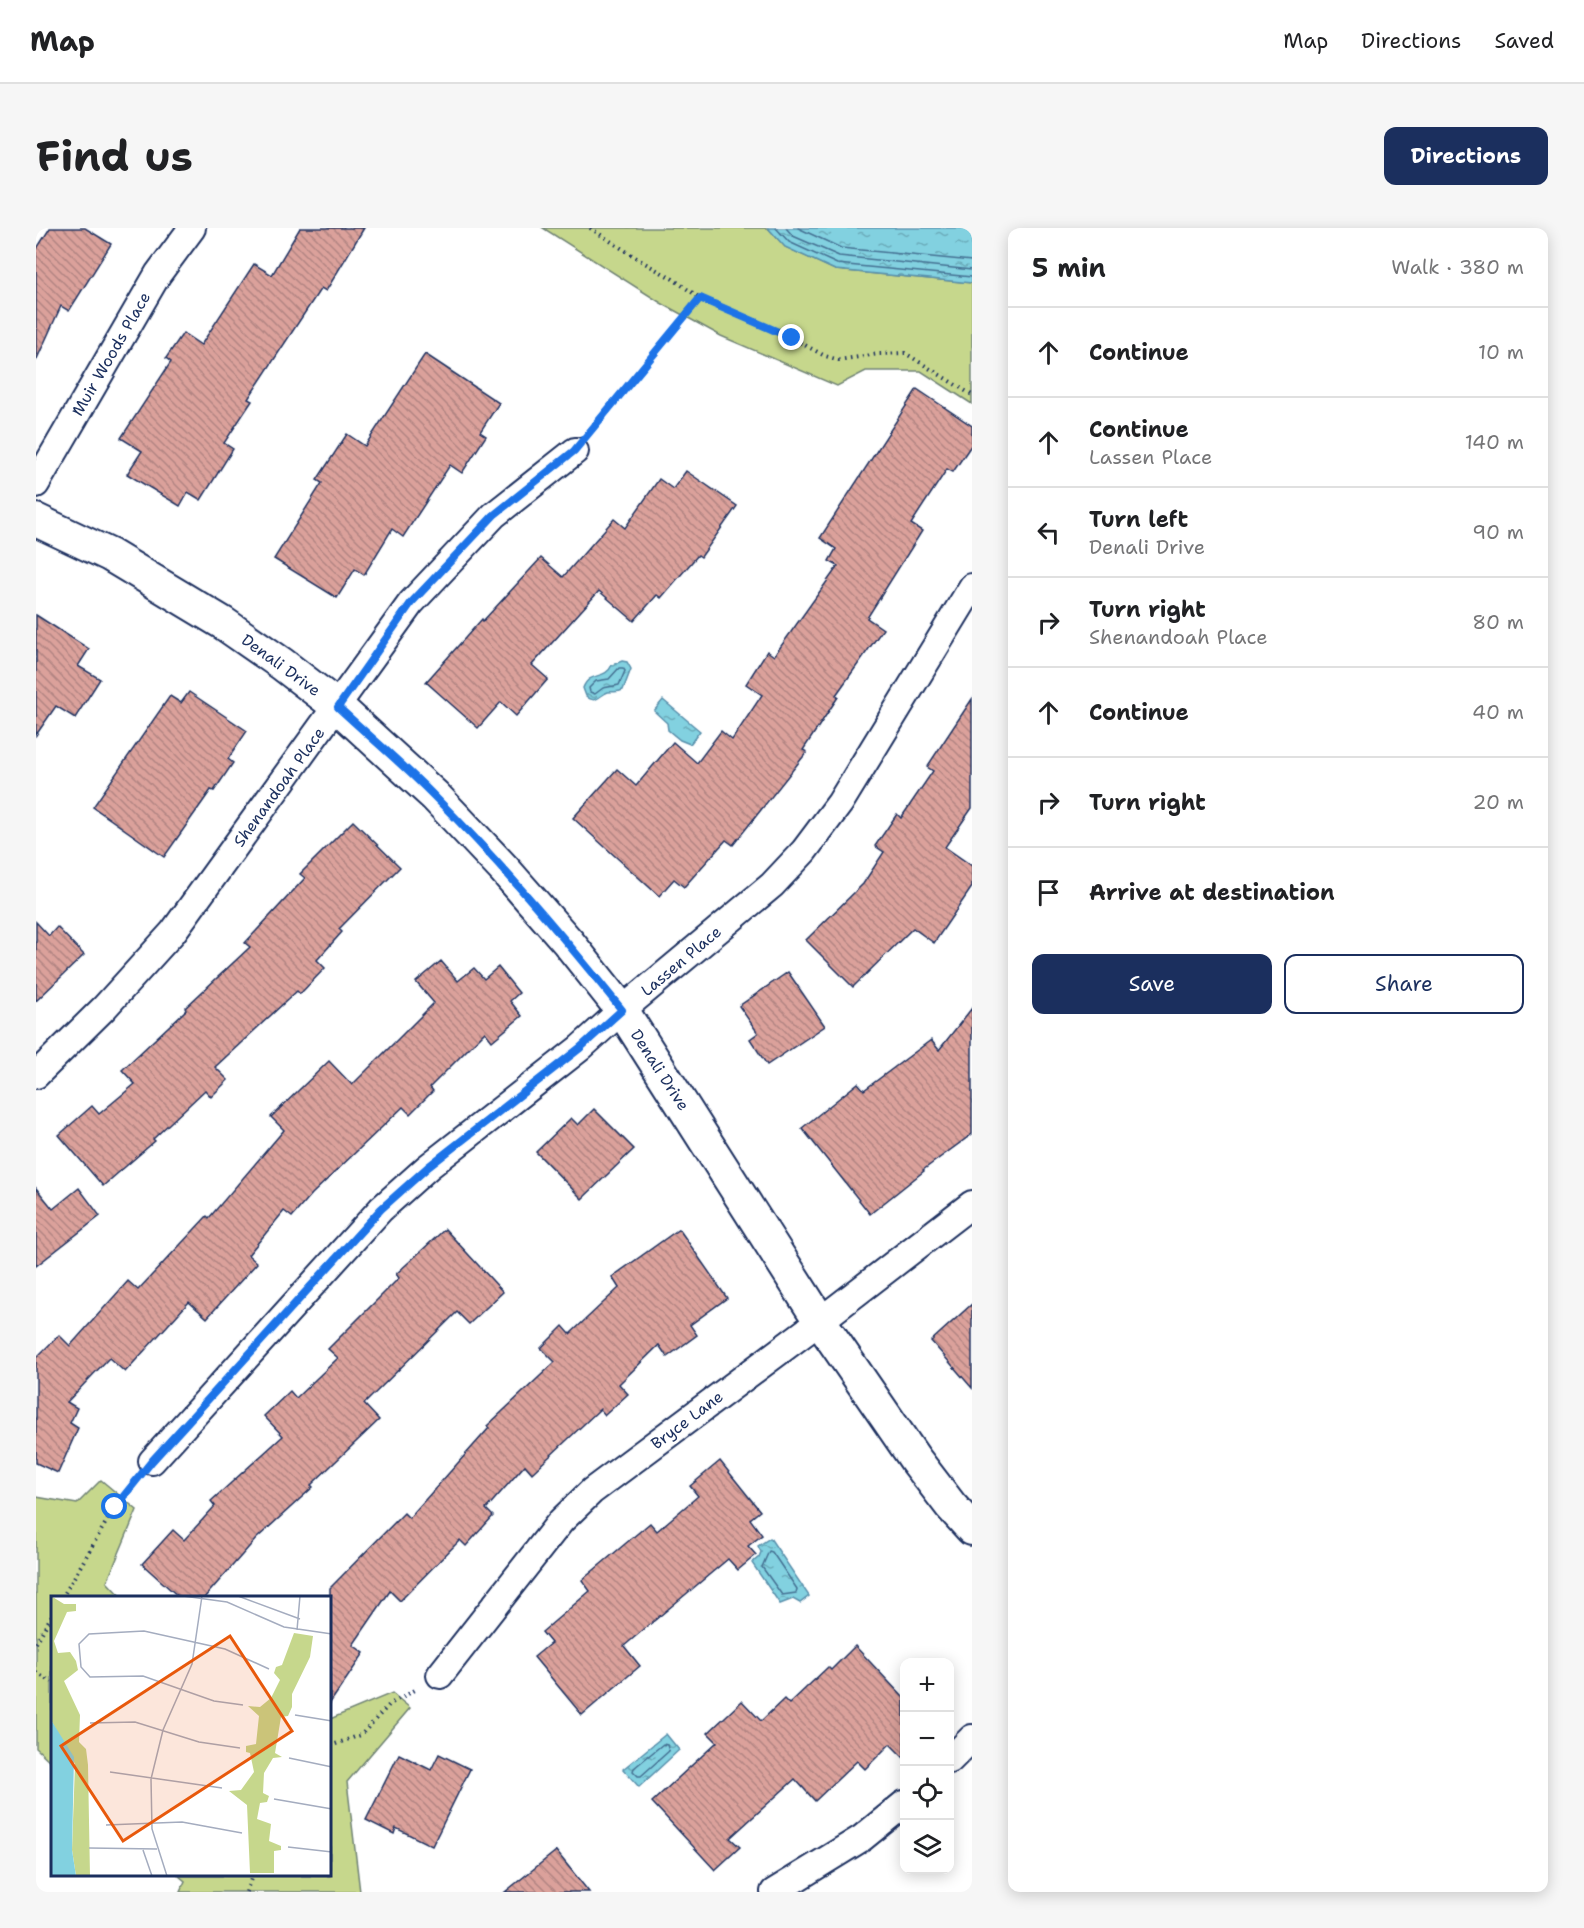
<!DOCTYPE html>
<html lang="en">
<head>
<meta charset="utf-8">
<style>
  body { margin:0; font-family:"Shantell Sans",sans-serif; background:#f6f6f6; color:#202124 }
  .controls { position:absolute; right:18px; bottom:18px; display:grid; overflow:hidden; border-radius:12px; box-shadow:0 3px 15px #0003 }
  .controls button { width:54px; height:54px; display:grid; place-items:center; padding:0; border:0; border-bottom:2px solid #e0e0e0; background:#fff; color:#202124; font:30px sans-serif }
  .stop { position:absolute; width:18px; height:18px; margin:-14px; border:4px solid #1a73e8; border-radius:50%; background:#fff }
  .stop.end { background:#1a73e8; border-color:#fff; box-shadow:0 2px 6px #0008 }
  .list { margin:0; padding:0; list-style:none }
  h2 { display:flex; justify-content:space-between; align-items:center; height:78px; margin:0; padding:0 24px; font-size:26px }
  h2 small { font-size:20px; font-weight:400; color:#757577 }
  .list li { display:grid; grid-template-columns:39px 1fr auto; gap:18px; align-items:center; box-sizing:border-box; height:90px; padding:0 24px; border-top:2px solid #e0e0e0 }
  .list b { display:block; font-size:22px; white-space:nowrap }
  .list p { margin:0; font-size:20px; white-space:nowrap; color:#757577 }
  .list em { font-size:20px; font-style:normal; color:#757577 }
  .actions { display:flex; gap:12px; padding:18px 24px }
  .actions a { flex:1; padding:14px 0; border:2px solid #1b2f5e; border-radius:12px; text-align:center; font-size:21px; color:#1b2f5e }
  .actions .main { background:#1b2f5e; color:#fff }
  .icon { flex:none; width:33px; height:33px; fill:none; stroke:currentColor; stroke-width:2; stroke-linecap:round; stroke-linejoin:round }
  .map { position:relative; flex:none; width:936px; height:1664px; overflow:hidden; border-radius:12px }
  header { display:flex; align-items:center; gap:36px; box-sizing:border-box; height:84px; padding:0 30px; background:#fff; border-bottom:2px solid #e0e0e0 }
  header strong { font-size:28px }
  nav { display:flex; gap:33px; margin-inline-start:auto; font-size:21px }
  .intro { display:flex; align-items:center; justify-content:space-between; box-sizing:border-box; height:144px; padding:0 36px }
  h1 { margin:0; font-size:42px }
  .button { padding:15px 27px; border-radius:12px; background:#1b2f5e; color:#fff; font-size:21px; font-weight:700 }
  main { display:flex; gap:36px; padding:0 36px }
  aside { flex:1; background:#fff; border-radius:12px; box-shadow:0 3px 15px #0003 }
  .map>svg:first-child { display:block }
  .park { fill:#c6d78c; stroke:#708375; stroke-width:1.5 }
  .water { fill:url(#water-ripples); stroke:#5990ac; stroke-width:1.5 }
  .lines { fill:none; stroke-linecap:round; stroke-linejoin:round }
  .shore { stroke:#447092; stroke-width:1.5 }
  .building { fill:url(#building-back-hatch); stroke:#1b2f5e; stroke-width:1.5 }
  .minor-casing { stroke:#1b2f5e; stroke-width:30 }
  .tertiary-casing { stroke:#1b2f5e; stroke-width:36 }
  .path { stroke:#1b2f5e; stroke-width:4; stroke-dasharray:1.5 4.5; stroke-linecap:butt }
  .minor { stroke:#fff; stroke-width:26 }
  .tertiary { stroke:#fff; stroke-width:32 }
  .route { stroke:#1a73e8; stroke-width:8 }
  .labels { text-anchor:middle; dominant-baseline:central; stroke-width:5; stroke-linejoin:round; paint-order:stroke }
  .street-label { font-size:16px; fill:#1b2f5e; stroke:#fff }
  .inset-road { fill:none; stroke:#a4acbf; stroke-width:1.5 }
  .view { fill:#e8590c; fill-opacity:0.15; stroke:#e8590c; stroke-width:3 }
  .inset-edge { fill:none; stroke:#1b2f5e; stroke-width:3 }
</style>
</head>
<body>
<header>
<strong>Map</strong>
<nav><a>Map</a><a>Directions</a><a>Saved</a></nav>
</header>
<div class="intro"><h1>Find us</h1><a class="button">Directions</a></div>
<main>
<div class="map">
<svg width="936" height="1664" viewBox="0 0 936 1664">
  <defs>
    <pattern id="water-ripples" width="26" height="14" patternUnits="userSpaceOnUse" patternTransform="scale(1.5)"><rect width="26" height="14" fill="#82d1e0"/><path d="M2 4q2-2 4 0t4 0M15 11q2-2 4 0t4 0" fill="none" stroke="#6aaab9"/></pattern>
    <pattern id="building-back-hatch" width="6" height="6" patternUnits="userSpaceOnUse" patternTransform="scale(1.5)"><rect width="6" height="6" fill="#dba19b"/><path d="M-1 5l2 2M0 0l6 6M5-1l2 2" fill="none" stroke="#b18482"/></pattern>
  </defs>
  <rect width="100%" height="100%" fill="#fff"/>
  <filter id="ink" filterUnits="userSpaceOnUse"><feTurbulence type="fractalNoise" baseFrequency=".0167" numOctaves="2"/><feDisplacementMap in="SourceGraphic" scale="12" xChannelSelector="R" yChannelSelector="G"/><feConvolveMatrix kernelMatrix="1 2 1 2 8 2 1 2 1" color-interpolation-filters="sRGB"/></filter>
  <g filter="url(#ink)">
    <!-- park -->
    <g class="park">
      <path d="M507 0H732L749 19 799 42 936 55V176L885 143H830L801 158 685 108 625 75Z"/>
      <path d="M65 1252 101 1282 71 1354 86 1370H16V1535L0 1520V1269L41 1276Z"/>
      <path d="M356 1465 374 1480 311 1554 324 1664H144L149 1653 143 1648H294V1491Z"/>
    </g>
    <!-- water -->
    <g class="water">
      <path d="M732 0H936V55L799 42 749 19Z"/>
      <path d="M586 433 591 434 595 441 587 462C581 465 578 463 572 464 563 467 560 477 550 468L547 460C554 442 569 453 576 437Z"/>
      <path d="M627 472 664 503 654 516 644 512 632 502 631 495 618 483Z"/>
      <path d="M734 1310 773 1368 764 1375 757 1371 744 1376 716 1335 723 1329 725 1324 722 1318Z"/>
      <path d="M630 1506 643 1522 603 1559 587 1541Z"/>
    </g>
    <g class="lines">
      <!-- shore -->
      <g class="shore">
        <path d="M740 0 753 14 801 36 936 49"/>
        <path d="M750 0 757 8 803 28 936 42"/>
        <path d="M762 0 805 20 936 33"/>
        <path d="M583 440H587L589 443 583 457 567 460 559 466 554 464 553 460 560 453 573 451Z"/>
        <path d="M733 1323 736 1324 761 1361 760 1365 746 1367 726 1339Z"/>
        <path d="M627 1516 631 1517 633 1523 605 1548H602L597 1543 598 1540Z"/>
      </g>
    </g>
    <!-- building -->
    <g class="building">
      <path d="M14 0H49L75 16 33 83 25 78 0 133V22Z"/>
      <path d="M264 0H328L290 63 285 60 212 171 216 173 188 215 197 221 165 272 152 264 144 278 91 246 106 223 85 210 135 134 130 130 147 105 165 117 218 36 236 47Z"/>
      <path d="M389 126 463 175 444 204 450 208 426 245 414 237 367 309 356 301 328 347 319 341 301 370 238 331 286 255 281 252 311 206 329 218Z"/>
      <path d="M881 161 936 198V216L917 244 911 241 875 296 886 303 831 390 847 401 800 467 802 469 767 522 771 524 697 617 690 612 648 659 638 651 623 668 537 590 581 541 600 558 637 514 661 535 685 503 696 512 726 467 710 456 731 423 738 428 802 338 793 333 800 321 784 310Z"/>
      <path d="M650 243 701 278 665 329 662 327 625 370 621 367 598 393 563 363 496 437 512 451 480 488 465 474 442 500 390 454 446 391 447 393 505 330 527 349 578 291 589 300 623 251 637 261Z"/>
      <path d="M0 387 53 421 42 438 64 451 39 490 20 478 0 507Z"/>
      <path d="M153 464 211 503 192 531 197 535 178 563 175 562 128 629 57 579 134 468 145 475Z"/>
      <path d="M936 471V580L909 619 936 638V659L898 715 877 700 817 759 770 712 827 656 848 624 839 618 861 586 865 590 897 543 891 539Z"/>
      <path d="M317 593 364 639 303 701 306 704 281 732 289 740 264 766 261 763 179 839 192 852 175 869 169 862 117 911 119 913 67 958 23 907 56 878 63 886 99 856 86 842 150 782 149 780 214 719 209 715 269 650 264 646Z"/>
      <path d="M0 694 13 708 21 699 48 727 0 773Z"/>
      <path d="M405 733 422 753 438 740 448 751 462 739 483 765 474 773 486 788 456 813 449 804 394 859 397 863 374 886 367 879 276 966 256 989 248 983 212 1027 221 1035 171 1090 153 1074 89 1144 73 1130 31 1174 41 1180 34 1195 42 1200 22 1245 0 1235V1130L23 1107 34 1118 92 1053 102 1062 171 988 173 990 248 902 235 889 293 833 316 857 398 775 380 754Z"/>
      <path d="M752 744 789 798 731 837 714 811 722 805 703 778Z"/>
      <path d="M936 780V906L887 942 888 943 834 986 766 900 822 855 828 862 895 812 903 822Z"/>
      <path d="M558 881 598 921 546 971 500 924 535 890 542 897Z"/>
      <path d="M0 960 17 981 43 960 64 988 0 1038Z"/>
      <path d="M409 1001 467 1064 433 1096 421 1084 328 1176 343 1192 275 1257 277 1259 220 1311 168 1370H144L106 1336 137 1302 148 1312 179 1278 175 1273 247 1208 228 1188 254 1163 260 1170 302 1130 292 1121 363 1050 360 1046Z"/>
      <path d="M643 1001 691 1070 654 1097 661 1107 631 1129 623 1117 583 1156 592 1166 569 1187 564 1181 496 1245 489 1237 450 1281 457 1288 430 1318 424 1312 364 1373 354 1363 317 1417 328 1425 294 1475V1360L368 1285 373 1290 453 1200 451 1198 519 1134 505 1120 527 1098 534 1106 583 1060 576 1049Z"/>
      <path d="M936 1076V1160L895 1113Z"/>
      <path d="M684 1233 724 1283 714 1291 726 1307 712 1318 720 1327 702 1342 692 1331 588 1418 604 1438 546 1487 498 1429 515 1415 506 1404 554 1363 546 1352 614 1295 621 1303 662 1268 654 1258Z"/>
      <path d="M819 1418 868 1470V1530L854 1516 829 1541 821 1533 779 1573 759 1551 694 1610 704 1619 679 1642 616 1574 681 1514 672 1505 706 1473 725 1493 748 1471 753 1476 792 1439 795 1442Z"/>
      <path d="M363 1526 395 1542 403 1526 434 1541 396 1618 360 1600 358 1606 330 1592Z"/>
      <path d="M520 1623 553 1664H469Z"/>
    </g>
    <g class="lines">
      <defs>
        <g id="minor">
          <path d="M0 256 122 46 156 0"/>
          <path d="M0 847 68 780 137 704 375 375 458 287 539 223"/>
          <path d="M116 1233 345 981 392 939 544 820 586 782 736 657 768 623 804 575 936 359"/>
          <path d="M404 1447 525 1293 556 1263 784 1093 936 976"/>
          <path d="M914 1532 936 1510"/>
          <path d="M738 1664 826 1610 868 1576"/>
        </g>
        <path id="tertiary" d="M0 292 74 327 187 395 246 436 302 479 399 568 468 641 532 714 586 782 784 1093 879 1231 915 1278 936 1301"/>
      </defs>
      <!-- minor casing -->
      <use href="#minor" class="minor-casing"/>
      <!-- tertiary casing -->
      <use href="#tertiary" class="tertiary-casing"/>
      <!-- path -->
      <g class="path">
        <path d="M554 0 607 34 637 51 664 70 756 110 789 128 803 132 842 126 869 125 936 167"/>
        <path d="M556 202 664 70"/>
        <path d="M26 1370 79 1279 99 1254"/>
        <path d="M0 1415 16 1387"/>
        <path d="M0 1445 16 1454"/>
        <path d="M294 1518 325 1507 354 1476 379 1462"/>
        <path d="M210 1664 216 1648"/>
      </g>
      <!-- minor -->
      <use href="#minor" class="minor"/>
      <!-- tertiary -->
      <use href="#tertiary" class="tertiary"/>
    </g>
  </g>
  <g class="lines" filter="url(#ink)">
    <!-- route -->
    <path class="route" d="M79 1279 116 1233 345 981 392 939 544 820 586 782C527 708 466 636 399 569 368 537 334 509 302 479L375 375 458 287 538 223 664 70 756 110"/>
  </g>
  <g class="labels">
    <!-- street labels -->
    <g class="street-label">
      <text transform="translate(75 126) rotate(-60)">Muir Woods Place</text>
      <text transform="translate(245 437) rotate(36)">Denali Drive</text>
      <text transform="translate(243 559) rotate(-54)">Shenandoah Place</text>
      <text transform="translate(645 733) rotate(-40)">Lassen Place</text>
      <text transform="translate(624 842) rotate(57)">Denali Drive</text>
      <text transform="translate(651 1192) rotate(-37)">Bryce Lane</text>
    </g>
  </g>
  <!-- overview -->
  <g transform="translate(15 1368)">
    <rect width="280" height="280" fill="#fff"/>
    <path d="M0 0 13 8H25V15L16 16 3 45 7 57 19 56 25 65 27 74 13 85 29 119 28 146 35 153 37 169 39 280H25L21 254 24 168 0 124ZM243 37 262 40 259 61 241 98V111L237 120 230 121 224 157 231 161 222 162 213 177 212 197 218 200 216 206 209 207 206 223 220 228 218 245 230 250V254L223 255V277H199L196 209 178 195 190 194 203 176 199 157 195 156V150L205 148 208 120 197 110 209 111 220 102 229 84 223 77 225 71 231 69Z" fill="#c6d78c"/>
    <path d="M0 124 23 161 21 254 25 280H0Z" fill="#82d1e0"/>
    <path class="inset-road" d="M132 0 176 6 233 31 281 38M187 0 249 23M246 34 249 0M192 109 163 105 92 80 39 81 30 71 28 48 38 38 93 35 174 53 218 73M244 119 281 125M39 127 84 126 148 146 189 152M238 162 281 171M59 176 171 192M223 203 281 213M55 229 131 226 191 237M237 251 281 256M38 252 106 253M92 254 101 280M116 280 101 233 100 183 112 134 141 68 151 0"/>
    <path class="view" d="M179 40 241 135 72 245 10 150Z"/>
    <rect width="280" height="280" class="inset-edge"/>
  </g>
</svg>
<div class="controls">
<button>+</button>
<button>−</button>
<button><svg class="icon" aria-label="locate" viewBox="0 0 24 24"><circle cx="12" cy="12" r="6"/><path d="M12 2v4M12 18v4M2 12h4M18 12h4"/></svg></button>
<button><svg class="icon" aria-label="layers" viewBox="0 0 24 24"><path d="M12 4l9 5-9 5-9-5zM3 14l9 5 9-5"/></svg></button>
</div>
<div class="stop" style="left:79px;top:1279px"></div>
<div class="stop end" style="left:756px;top:110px"></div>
</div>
<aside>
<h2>5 min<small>Walk · 380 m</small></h2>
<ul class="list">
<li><svg class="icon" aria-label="ahead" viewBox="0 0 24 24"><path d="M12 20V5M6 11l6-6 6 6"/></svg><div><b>Continue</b></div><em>10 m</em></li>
<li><svg class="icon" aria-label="ahead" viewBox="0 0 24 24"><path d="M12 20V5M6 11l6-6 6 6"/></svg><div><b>Continue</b><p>Lassen Place</p></div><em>140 m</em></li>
<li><svg class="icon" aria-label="left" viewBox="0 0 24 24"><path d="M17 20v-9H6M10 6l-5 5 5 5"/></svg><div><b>Turn left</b><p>Denali Drive</p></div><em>90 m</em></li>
<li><svg class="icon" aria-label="right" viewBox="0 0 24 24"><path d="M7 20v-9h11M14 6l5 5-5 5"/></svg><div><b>Turn right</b><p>Shenandoah Place</p></div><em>80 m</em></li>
<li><svg class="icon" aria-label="ahead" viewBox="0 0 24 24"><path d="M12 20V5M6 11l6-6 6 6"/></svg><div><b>Continue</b></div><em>40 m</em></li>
<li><svg class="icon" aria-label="right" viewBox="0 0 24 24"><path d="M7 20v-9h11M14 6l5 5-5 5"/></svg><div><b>Turn right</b></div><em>20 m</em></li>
<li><svg class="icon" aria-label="arrive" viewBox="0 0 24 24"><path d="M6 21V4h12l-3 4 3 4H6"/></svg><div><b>Arrive at destination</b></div></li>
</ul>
<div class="actions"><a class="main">Save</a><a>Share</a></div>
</aside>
</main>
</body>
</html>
